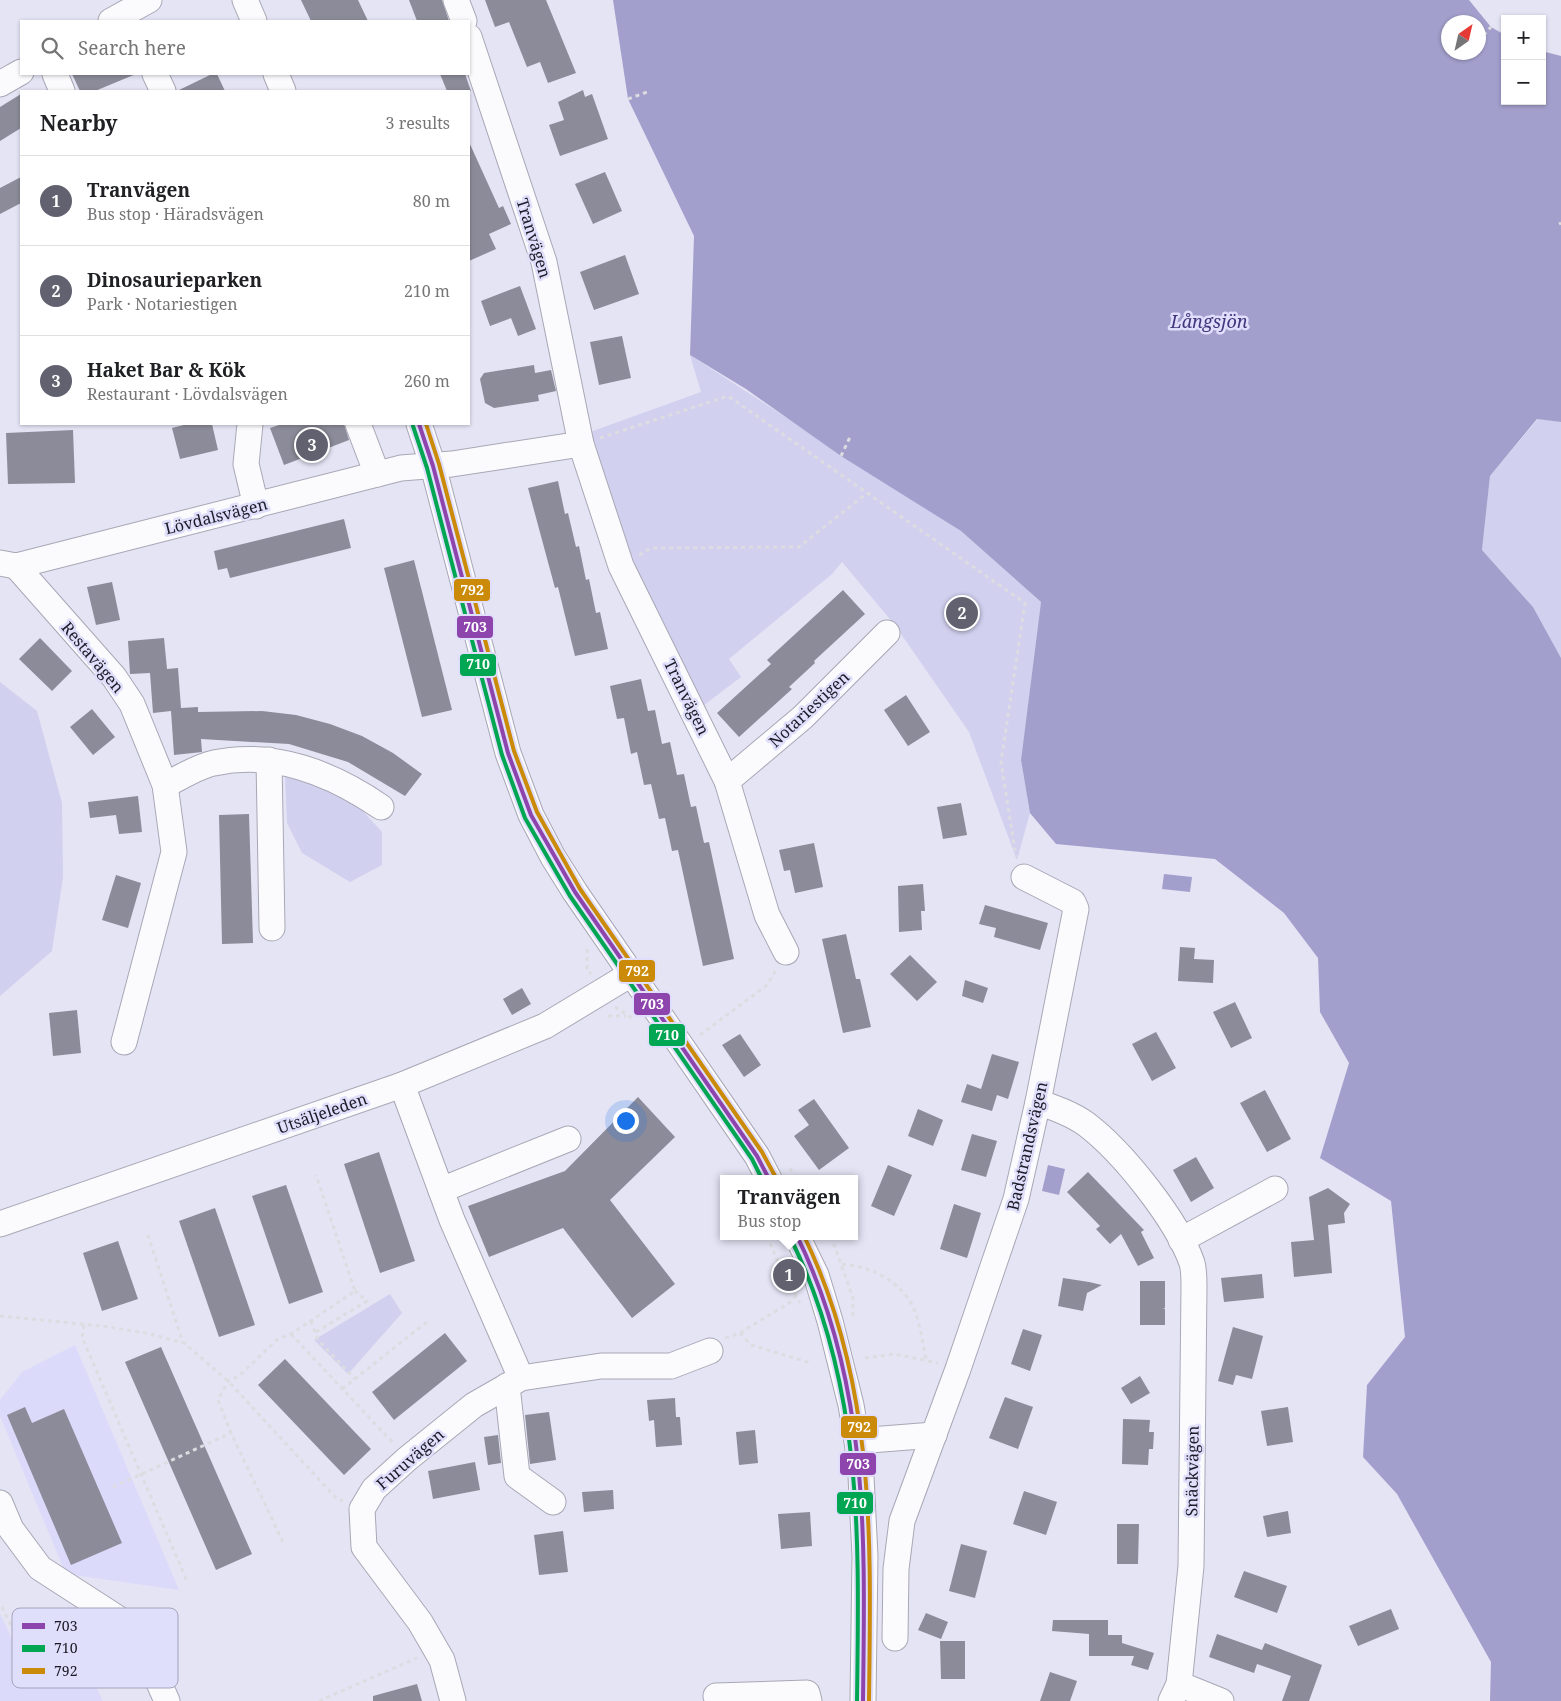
<!DOCTYPE html>
<html lang="en">
<head>
<meta charset="utf-8">
<style>
  body { margin:0; font-family:"Noto Serif",serif; background:#f6f6f6; color:#202124 }
  .controls { position:absolute; right:15px; top:15px; display:grid; overflow:hidden; border-radius:0px; box-shadow:0 1px 4px #0004 }
  .controls button { width:45px; height:45px; display:grid; place-items:center; padding:0; border:0; border-bottom:1px solid #e0e0e0; background:#fff; color:#202124; font:25px sans-serif }
  .compass { position:absolute; left:1441px; top:15px; width:45px; height:45px; border-radius:50%; background:#fff; box-shadow:0 1px 4px #0004; rotate:34deg }
  .you { position:absolute; left:625px; top:1120px; width:18px; height:18px; margin:-12px; border:4px solid #fff; border-radius:50%; background:#1a73e8; box-shadow:0 0 0 8px #1a73e833 }
  .badge { display:grid; place-items:center; width:32px; height:32px; border-radius:50%; background:#62616f; color:#fff; font-size:16px; font-weight:700 }
  .pin { position:absolute; translate:-50% -50%; border:2px solid #fff; box-shadow:0 1px 5px #0006 }
  .popup { position:absolute; left:720px; top:1175px; width:138px; height:65px; box-sizing:border-box; display:grid; place-content:center; border-radius:0px; background:#fff; filter:drop-shadow(0 1px 4px #0005); font-size:16px; white-space:nowrap; color:#757577 }
  .popup b { font-size:19px; color:#202124 }
  .popup::after { content:''; position:absolute; left:50%; top:100%; margin-left:-10px; border:10px solid transparent; border-top-color:#fff }
  .list { margin:0; padding:0; list-style:none }
  h2 { display:flex; justify-content:space-between; align-items:center; height:65px; margin:0; padding:0 20px; font-size:21px }
  h2 small { font-size:16px; font-weight:400; color:#757577 }
  .list li { display:grid; grid-template-columns:32px 1fr auto; gap:15px; align-items:center; box-sizing:border-box; height:90px; padding:0 20px; border-top:1px solid #e0e0e0 }
  .list b { display:block; font-size:19px; white-space:nowrap }
  .list p { margin:0; font-size:16px; white-space:nowrap; color:#757577 }
  .list em { font-size:16px; font-style:normal; color:#757577 }
  .icon { flex:none; width:28px; height:28px; fill:none; stroke:currentColor; stroke-width:2; stroke-linecap:round; stroke-linejoin:round }
  .map { position:relative; flex:none; width:1561px; height:1701px; overflow:hidden }
  .search { position:absolute; background:#fff; box-shadow:0 1px 4px #0004; left:20px; top:20px; width:450px; height:55px; display:flex; align-items:center; gap:12px; box-sizing:border-box; padding:0 18px; border-radius:0px; color:#757577; font-size:19px }
  .panel { position:absolute; background:#fff; box-shadow:0 1px 4px #0004; left:20px; top:90px; width:450px; height:335px; border-radius:0px }
  .map>svg:first-child { display:block }
  .built { fill:#dcdafa }
  .green { fill:#d1d0ef }
  .water { fill:#a29fcc; fill-rule:evenodd }
  .building { fill:#8c8b99 }
  .lines { fill:none; stroke-linecap:round; stroke-linejoin:round }
  .minor-casing { stroke:#a8a7b5; stroke-width:27 }
  .path { stroke:#dcdce1; stroke-width:3; stroke-dasharray:4 4; stroke-linecap:butt }
  .minor { stroke:#fbfbfe; stroke-width:25 }
  .bus-1-casing { stroke:#dfdefb; stroke-width:8 }
  .bus-2-casing { stroke:#dfdefb; stroke-width:8 }
  .bus-3-casing { stroke:#dfdefb; stroke-width:8 }
  .bus-1 { stroke:#8e44ad; stroke-width:4 }
  .bus-2 { stroke:#00a651; stroke-width:4 }
  .bus-3 { stroke:#cb8a08; stroke-width:4 }
  .labels { text-anchor:middle; dominant-baseline:central; stroke-width:5; stroke-linejoin:round; paint-order:stroke }
  .street-label { font-size:16px; fill:#1b1b27; stroke:#dfdefb }
  .water-label { font-size:18px; font-style:italic; fill:#41357c; stroke:#dfdefb }
  .key { fill:#dfdefb; stroke:#a4a4bb; stroke-width:1 }
  .key-label { font-size:14px; fill:#1b1b27 }
  .line-badge { stroke:#dfdefb; stroke-width:2 }
  .badge-label { font-size:14px; text-anchor:middle; font-weight:bold; fill:#fff }
</style>
</head>
<body>
<div class="map">
<svg width="1561" height="1701" viewBox="0 0 1561 1701">
  <rect width="100%" height="100%" fill="#e5e4f5"/>
  <!-- built -->
  <g class="built">
    <path d="M75 1345 179 1590 66 1574 0 1416V1400L22 1372Z"/>
    <path d="M0 1614 15 1645 26 1639 40 1672 79 1652 103 1701H0Z"/>
  </g>
  <!-- green -->
  <g class="green">
    <path d="M690 355 961 531 1041 602 1021 760 1030 813 1017 860 969 732 894 624 842 562 832 574 729 659 741 677 695 712 579 436 701 392Z"/>
    <path d="M1538 419 1561 422V658L1533 607 1482 550 1490 476Z"/>
    <path d="M0 682 37 711 62 803 63 877 52 951 0 996Z"/>
    <path d="M285 776 348 795 382 832V865L350 882 302 853 287 823Z"/>
    <path d="M390 1294 402 1313 348 1374 314 1340Z"/>
  </g>
  <!-- water -->
  <g class="water">
    <path d="M613 0H1469L1491 27 1505 35V101H1542V51L1561 56V422L1537 419 1490 476 1482 550 1533 607 1561 658V1701H1490L1491 1662 1397 1494 1363 1457 1367 1385 1405 1337 1391 1201 1320 1158 1349 1063 1320 1012 1318 958 1284 913 1215 859 1056 844 1030 813 1021 760 1041 602 961 531 841 456 746 389 690 355 694 236 628 99ZM1448 22H1478V52H1448Z"/>
    <path d="M1164 874 1192 877 1190 892 1162 889Z"/>
    <path d="M1048 1165 1065 1169 1059 1195 1042 1191Z"/>
  </g>
  <!-- building -->
  <g class="building">
    <path d="M301 0H358L368 21H311Z"/>
    <path d="M409 0H442L449 21H417Z"/>
    <path d="M485 0H546L576 73 548 83 540 62 527 67 509 22 495 27Z"/>
    <path d="M72 74H136L95 91H80Z"/>
    <path d="M212 74H217L225 91H177Z"/>
    <path d="M440 74H465L471 91H447Z"/>
    <path d="M583 90 585 97 592 94 608 139 560 156 549 125 564 120 558 102Z"/>
    <path d="M21 94V128L0 141V107Z"/>
    <path d="M469 142 499 208 503 206 511 224 489 234 496 249 469 261Z"/>
    <path d="M605 172 622 211 593 224 575 184Z"/>
    <path d="M21 177V203L0 214V188Z"/>
    <path d="M625 255 639 294 594 310 580 272Z"/>
    <path d="M520 286 536 329 518 336 511 318 490 326 481 301Z"/>
    <path d="M622 336 631 378 599 385 590 342Z"/>
    <path d="M534 365 535 373 551 370 556 391 538 395 539 401 494 408 485 403 480 379 484 373Z"/>
    <path d="M188 424H212L218 450 180 459 172 428Z"/>
    <path d="M282 424H344L349 440 284 465 270 428Z"/>
    <path d="M73 430 75 483 8 484 6 433Z"/>
    <path d="M558 481 565 514 568 513 576 547 579 546 586 580 589 579 596 613 600 612 608 649 575 656 558 587 555 588 528 488Z"/>
    <path d="M344 519 351 548 230 578 227 568 218 570 214 551Z"/>
    <path d="M414 560 452 710 422 717 384 568Z"/>
    <path d="M112 582 120 620 96 625 87 587Z"/>
    <path d="M843 590 865 614 814 661 815 663 789 687 792 689 739 737 717 713 771 664 767 660Z"/>
    <path d="M40 638 72 671 52 691 19 659Z"/>
    <path d="M164 638 167 669 178 668 181 708 198 707V712L262 711 296 715 330 724 362 736 393 753 422 774 405 796 348 762 289 744 201 739 202 752 174 755 171 711 153 713 150 673 130 674 128 641Z"/>
    <path d="M641 679 648 711 655 710 662 744 670 742 677 775 684 774 691 807 696 806 704 843 709 842 734 959 703 966 678 850 672 851 665 818 659 819 651 784 644 785 637 752 631 754 624 718 617 719 610 686Z"/>
    <path d="M906 695 930 732 908 746 884 710Z"/>
    <path d="M92 709 115 737 93 755 70 727Z"/>
    <path d="M138 796 142 832 119 834 116 815 90 818 88 802Z"/>
    <path d="M961 803 967 835 943 839 937 807Z"/>
    <path d="M249 814 253 943 222 944 219 815Z"/>
    <path d="M814 843 823 887 795 893 790 870 784 871 779 850Z"/>
    <path d="M116 875 141 883 128 928 102 920Z"/>
    <path d="M923 884 925 911H921L922 930 899 932 898 886Z"/>
    <path d="M985 905 1048 923 1040 950 994 937 996 928 979 924Z"/>
    <path d="M846 934 856 979H860L871 1027 843 1033 822 939Z"/>
    <path d="M1180 947 1195 948 1194 959 1214 960 1213 983 1178 981Z"/>
    <path d="M910 955 937 982 917 1001 890 974Z"/>
    <path d="M965 980 988 988 983 1003 962 996Z"/>
    <path d="M522 988 531 1004 512 1015 503 999Z"/>
    <path d="M1235 1002 1252 1038 1231 1048 1213 1012Z"/>
    <path d="M77 1010 81 1053 53 1056 49 1013Z"/>
    <path d="M1156 1032 1176 1068 1152 1081 1132 1044Z"/>
    <path d="M740 1034 761 1065 744 1077 722 1045Z"/>
    <path d="M992 1054 1019 1062 1008 1099 997 1095 992 1111 961 1102 967 1084 981 1089Z"/>
    <path d="M1265 1090 1291 1139 1267 1152 1240 1103Z"/>
    <path d="M638 1097 675 1137 610 1200 675 1284 632 1318 563 1228 489 1257 468 1206 565 1171Z"/>
    <path d="M814 1099 849 1148 819 1170 794 1136 809 1125 798 1110Z"/>
    <path d="M918 1109 943 1120 933 1146 908 1136Z"/>
    <path d="M972 1134 997 1141 986 1177 961 1170Z"/>
    <path d="M379 1152 415 1261 380 1273 344 1164Z"/>
    <path d="M1196 1157 1214 1188 1191 1202 1173 1170Z"/>
    <path d="M888 1165 912 1175 894 1216 871 1206Z"/>
    <path d="M1088 1172 1144 1230 1141 1232 1154 1258 1138 1266 1121 1234 1110 1244 1096 1229 1100 1226 1067 1192Z"/>
    <path d="M286 1185 323 1292 289 1304 252 1196Z"/>
    <path d="M1328 1188 1350 1204 1344 1213 1345 1223 1328 1225 1332 1273 1294 1277 1291 1242 1314 1240 1309 1197Z"/>
    <path d="M954 1204 981 1213 967 1258 940 1249Z"/>
    <path d="M215 1208 255 1325 219 1337 179 1221Z"/>
    <path d="M118 1241 138 1299 102 1311 83 1253Z"/>
    <path d="M1262 1274 1264 1298 1224 1302 1221 1278Z"/>
    <path d="M1063 1278 1089 1282 1102 1285 1087 1293 1083 1311 1058 1306Z"/>
    <path d="M1140 1281H1165V1308H1163L1165 1309V1325H1140Z"/>
    <path d="M1233 1327 1263 1336 1252 1379 1236 1375 1233 1385 1218 1381Z"/>
    <path d="M1023 1329 1042 1335 1030 1371 1011 1364Z"/>
    <path d="M445 1333 467 1361 394 1420 372 1392Z"/>
    <path d="M161 1347 252 1554 216 1570 125 1362Z"/>
    <path d="M285 1359 371 1449 344 1475 258 1385Z"/>
    <path d="M1140 1376 1150 1393 1131 1404 1121 1388Z"/>
    <path d="M1005 1397 1033 1407 1018 1449 989 1438Z"/>
    <path d="M675 1398 676 1417H680L682 1445 656 1447 654 1420 649 1421 647 1400Z"/>
    <path d="M25 1407 32 1423 64 1409 122 1543 71 1565 7 1415Z"/>
    <path d="M1288 1407 1293 1442 1267 1446 1261 1411Z"/>
    <path d="M549 1412 556 1460 530 1464 525 1415Z"/>
    <path d="M1123 1419 1150 1420 1149 1432H1154L1153 1449H1149L1148 1465 1122 1464Z"/>
    <path d="M755 1430 758 1463 739 1465 736 1432Z"/>
    <path d="M498 1435 501 1463 488 1465 484 1437Z"/>
    <path d="M475 1462 480 1490 433 1499 428 1471Z"/>
    <path d="M613 1490 614 1509 584 1512 582 1492Z"/>
    <path d="M1024 1491 1057 1502 1046 1535 1013 1524Z"/>
    <path d="M1288 1511 1291 1533 1267 1537 1263 1516Z"/>
    <path d="M810 1512 812 1546 781 1549 778 1514Z"/>
    <path d="M1117 1524H1139L1138 1564H1117Z"/>
    <path d="M563 1531 568 1572 539 1575 534 1535Z"/>
    <path d="M961 1544 987 1551 975 1598 949 1591Z"/>
    <path d="M1244 1571 1287 1586 1277 1613 1234 1597Z"/>
    <path d="M1391 1609 1399 1629 1358 1646 1349 1626Z"/>
    <path d="M926 1613 948 1622 941 1639 918 1630Z"/>
    <path d="M1053 1620H1108V1635H1122V1643L1154 1653 1148 1670 1131 1665 1134 1656H1089V1634L1052 1631Z"/>
    <path d="M1217 1634 1262 1650 1265 1643 1322 1665 1309 1701H1282L1291 1676 1257 1664 1254 1673 1209 1657Z"/>
    <path d="M940 1641H965V1679H941Z"/>
    <path d="M1050 1672 1077 1681 1070 1701H1040Z"/>
    <path d="M417 1684 422 1701H373V1696Z"/>
  </g>
  <g class="lines">
    <defs>
      <g id="minor">
        <path d="M245 0 254 21"/>
        <path d="M456 0 464 21"/>
        <path d="M111 21 149 0"/>
        <path d="M469 37 544 262 581 444 621 566 727 781 767 915 786 952"/>
        <path d="M55 74 62 91"/>
        <path d="M155 74 163 91"/>
        <path d="M276 74 283 91"/>
        <path d="M0 84 21 72"/>
        <path d="M250 424 246 464 256 506"/>
        <path d="M358 424 377 474"/>
        <path d="M419 424 433 466 508 753 531 815 553 857 575 892 757 1156 769 1179"/>
        <path d="M0 563 16 566 401 468 452 464 581 444"/>
        <path d="M16 566 114 677 132 704 165 785 174 852 124 1042"/>
        <path d="M269 760 272 928"/>
        <path d="M727 781 803 717 887 633"/>
        <path d="M165 785C180 778 198 766 214 763 274 750 333 774 381 807"/>
        <path d="M402 1085 452 1220 521 1378 474 1405 407 1459 374 1489 362 1509 364 1547 420 1622 442 1660 453 1701"/>
        <path d="M1038 1102C1055 1108 1072 1114 1086 1124 1123 1152 1177 1220 1192 1263 1194 1270 1194 1279 1194 1286L1191 1566 1179 1684 1171 1701"/>
        <path d="M441 1190 568 1139"/>
        <path d="M0 1224 402 1085 545 1026 631 974"/>
        <path d="M797 1236 816 1275 830 1321 851 1405 857 1441 861 1476 865 1556 863 1701"/>
        <path d="M1181 1240 1275 1189"/>
        <path d="M521 1378 601 1366H671L710 1351"/>
        <path d="M507 1386 517 1476 553 1502"/>
        <path d="M857 1441 934 1435"/>
        <path d="M0 1503 11 1529 40 1568 119 1619C142 1641 154 1672 167 1701"/>
        <path d="M895 1638 896 1569 902 1521 958 1369 1016 1199 1038 1102 1076 909 1073 902 1024 877"/>
        <path d="M1179 1684 1221 1701"/>
        <path d="M716 1696 807 1693 809 1701"/>
      </g>
    </defs>
    <!-- minor casing -->
    <use href="#minor" class="minor-casing"/>
    <!-- path -->
    <g class="path">
      <path d="M1478 41 1491 27"/>
      <path d="M628 99 650 91"/>
      <path d="M1559 224 1561 223"/>
      <path d="M600 438 728 396 1025 603 1001 762 1016 857"/>
      <path d="M841 456 851 435"/>
      <path d="M639 555 651 548 799 547 867 493"/>
      <path d="M587 949V970L591 974"/>
      <path d="M615 1007 635 1020"/>
      <path d="M608 1016H626"/>
      <path d="M700 1035 767 985 776 970"/>
      <path d="M790 1168 796 1179"/>
      <path d="M148 1235 183 1343"/>
      <path d="M767 1236 778 1262 800 1303"/>
      <path d="M831 1236 853 1298V1319"/>
      <path d="M842 1264C868 1266 897 1279 911 1303 920 1319 922 1341 926 1359"/>
      <path d="M0 1316 102 1326 146 1333 184 1343 228 1381 337 1499 343 1501"/>
      <path d="M311 1321 318 1340 355 1379"/>
      <path d="M84 1325 82 1337 187 1581"/>
      <path d="M316 1332 367 1301 355 1291"/>
      <path d="M740 1333 789 1303 796 1296"/>
      <path d="M291 1334 393 1443"/>
      <path d="M725 1338 740 1333 751 1345 811 1363"/>
      <path d="M865 1358 895 1354 938 1363"/>
      <path d="M342 1389 427 1322"/>
      <path d="M113 1487 231 1433"/>
      <path d="M283 1542 231 1433 218 1400 228 1381 239 1376 278 1339 291 1334 355 1291 316 1175"/>
      <path d="M2 1607 23 1650"/>
      <path d="M319 1701 417 1658"/>
    </g>
    <!-- minor -->
    <use href="#minor" class="minor"/>
    <defs>
      <g id="bus-1">
        <path d="M419 424 433 466 508 753 531 815 575 892 757 1156 769 1179"/>
        <path d="M797 1236C870 1385 865 1540 863 1701"/>
      </g>
      <g id="bus-2">
        <path d="M413 426 427 468 502 755 525 818 570 896 752 1159 762 1179"/>
        <path d="M791 1239C864 1388 859 1540 857 1701"/>
      </g>
      <g id="bus-3">
        <path d="M426 424 439 464 514 751 537 812 580 889 762 1152 775 1176"/>
        <path d="M804 1236C876 1384 871 1541 869 1701"/>
      </g>
    </defs>
    <!-- bus-1 casing -->
    <use href="#bus-1" class="bus-1-casing"/>
    <!-- bus-2 casing -->
    <use href="#bus-2" class="bus-2-casing"/>
    <!-- bus-3 casing -->
    <use href="#bus-3" class="bus-3-casing"/>
    <!-- bus-1 -->
    <use href="#bus-1" class="bus-1"/>
    <!-- bus-2 -->
    <use href="#bus-2" class="bus-2"/>
    <!-- bus-3 -->
    <use href="#bus-3" class="bus-3"/>
  </g>
  <g class="labels">
    <!-- street labels -->
    <g class="street-label">
      <text transform="translate(534 238) rotate(73)">Tranvägen</text>
      <text transform="translate(216 516) rotate(-14)">Lövdalsvägen</text>
      <text transform="translate(93 657) rotate(50)">Restavägen</text>
      <text transform="translate(687 697) rotate(64)">Tranvägen</text>
      <text transform="translate(809 709) rotate(-43)">Notariestigen</text>
      <text transform="translate(322 1113) rotate(-19)">Utsäljeleden</text>
      <text transform="translate(1027 1146) rotate(-77)">Badstrandsvägen</text>
      <text transform="translate(410 1459) rotate(-41)">Furuvägen</text>
      <text transform="translate(1192 1471) rotate(-89)">Snäckvägen</text>
    </g>
    <!-- water labels -->
    <g class="water-label">
      <text x="1209" y="321">Långsjön</text>
    </g>
  </g>
  <!-- legend -->
  <rect x="12" y="1608" width="166" height="80" rx="8" class="key"/>
  <rect x="22" y="1623" width="23" height="6" fill="#8e44ad"/>
  <rect x="22" y="1645" width="23" height="7" fill="#00a651"/>
  <rect x="22" y="1668" width="23" height="6" fill="#cb8a08"/>
  <g class="key-label">
    <text x="54" y="1631">703</text>
    <text x="54" y="1653">710</text>
    <text x="54" y="1676">792</text>
  </g>
  <g class="line-badge">
    <rect x="453" y="578" width="38" height="24" rx="5" fill="#cb8a08"/>
    <rect x="456" y="615" width="38" height="24" rx="5" fill="#8e44ad"/>
    <rect x="459" y="653" width="38" height="24" rx="5" fill="#00a651"/>
    <rect x="618" y="959" width="38" height="24" rx="5" fill="#cb8a08"/>
    <rect x="633" y="992" width="38" height="24" rx="5" fill="#8e44ad"/>
    <rect x="648" y="1023" width="38" height="24" rx="5" fill="#00a651"/>
    <rect x="840" y="1415" width="38" height="24" rx="5" fill="#cb8a08"/>
    <rect x="839" y="1452" width="38" height="24" rx="5" fill="#8e44ad"/>
    <rect x="836" y="1491" width="38" height="24" rx="5" fill="#00a651"/>
  </g>
  <g class="badge-label">
    <text x="472" y="595">792</text>
    <text x="475" y="632">703</text>
    <text x="478" y="669">710</text>
    <text x="637" y="976">792</text>
    <text x="652" y="1009">703</text>
    <text x="667" y="1040">710</text>
    <text x="859" y="1432">792</text>
    <text x="858" y="1469">703</text>
    <text x="855" y="1508">710</text>
  </g>
</svg>
<div class="controls">
<button>+</button>
<button>−</button>
</div>
<svg class="compass" viewBox="-18 -18 36 36"><path d="M0-13l5 13h-10z" fill="#e53935"/><path d="M0 13l5-13h-10z" fill="#757577"/></svg>
<div class="you"></div>
<div class="pin badge" style="left:789px;top:1275px">1</div>
<div class="popup"><b>Tranvägen</b>Bus stop</div>
<div class="pin badge" style="left:962px;top:613px">2</div>
<div class="pin badge" style="left:312px;top:445px">3</div>
<div class="search"><svg class="icon" aria-label="search" viewBox="0 0 24 24"><circle cx="10" cy="10" r="6"/><path d="M15 15l6 6"/></svg>Search here</div>
<section class="panel">
<h2>Nearby<small>3 results</small></h2>
<ul class="list">
<li><span class="badge">1</span><div><b>Tranvägen</b><p>Bus stop · Häradsvägen</p></div><em>80 m</em></li>
<li><span class="badge">2</span><div><b>Dinosaurieparken</b><p>Park · Notariestigen</p></div><em>210 m</em></li>
<li><span class="badge">3</span><div><b>Haket Bar &amp; Kök</b><p>Restaurant · Lövdalsvägen</p></div><em>260 m</em></li>
</ul>
</section>
</div>
</body>
</html>
